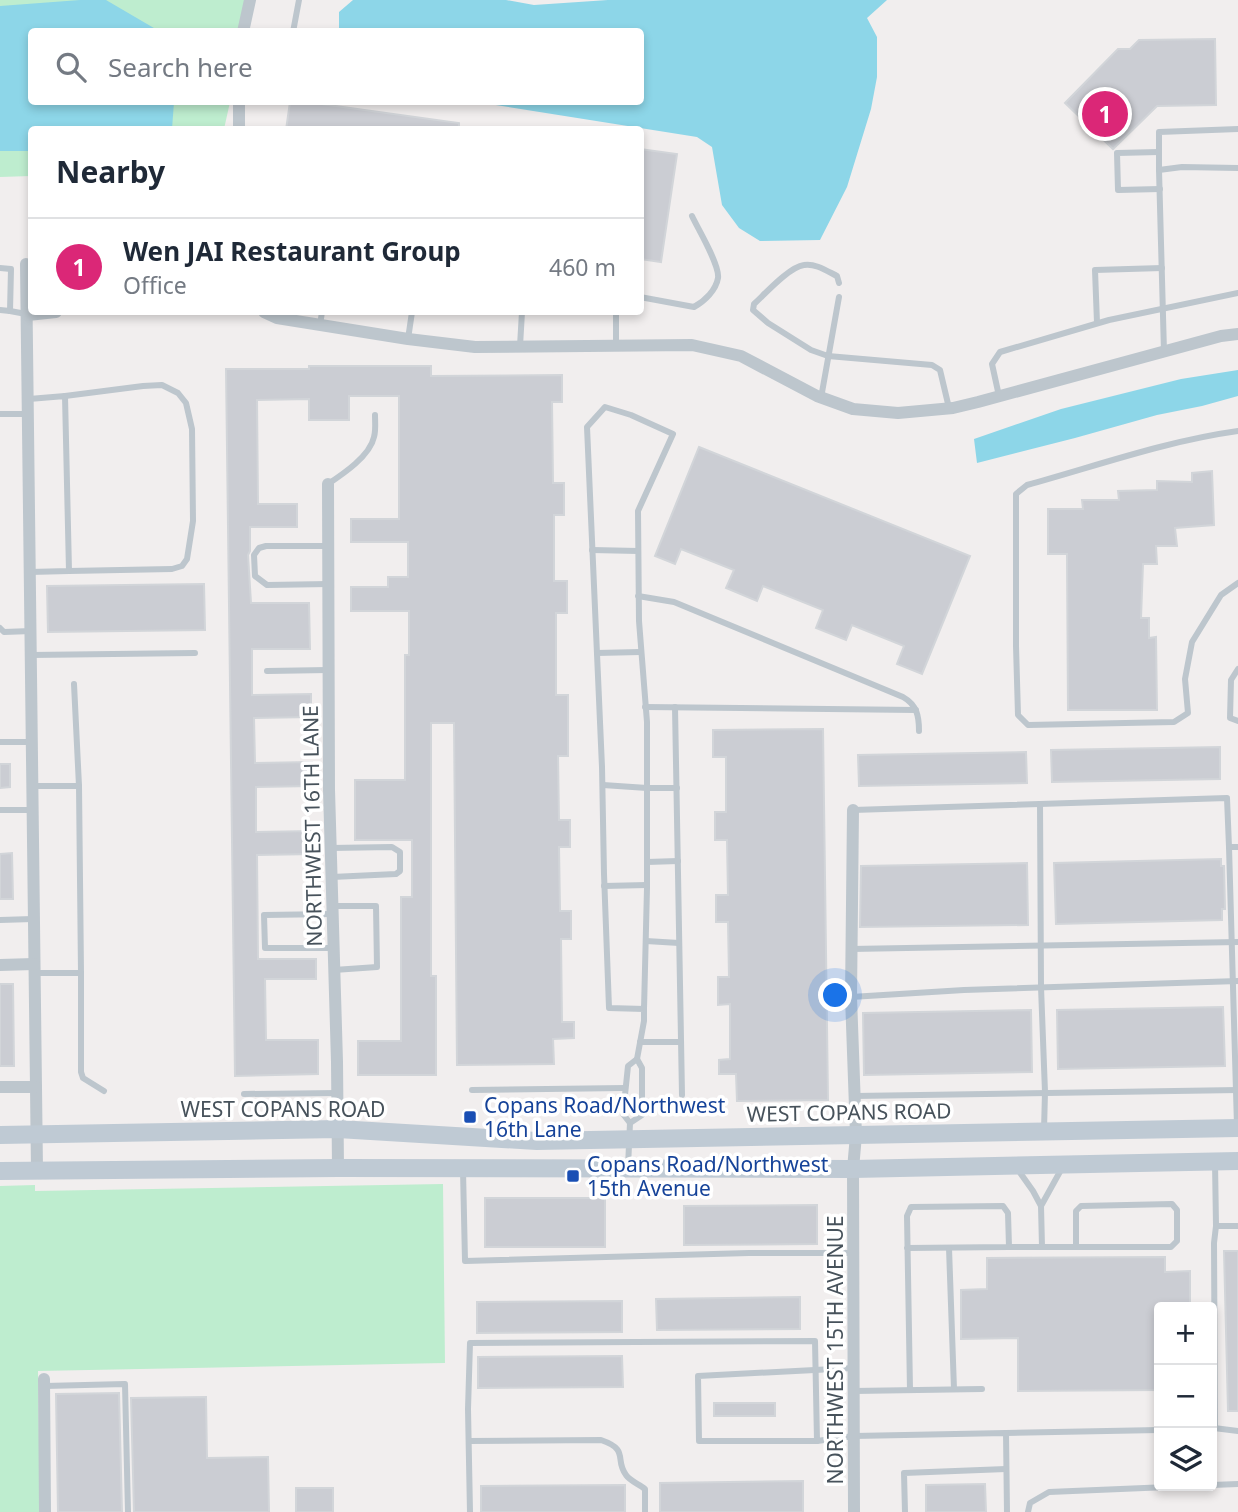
<!DOCTYPE html>
<html lang="en">
<head>
<meta charset="utf-8">
<style>
  body { margin:0; font-family:"Noto Sans",sans-serif; background:#f2f2f3; color:#1f2937 }
  .controls { position:absolute; right:21px; bottom:21px; display:grid; overflow:hidden; border-radius:7px; box-shadow:0 4px 10px #0003 }
  .controls button { width:63px; height:63px; display:grid; place-items:center; padding:0; border:0; border-bottom:2px solid #e0e1e3; background:#fff; color:#1f2937; font:35px sans-serif }
  .you { position:absolute; left:836px; top:996px; width:24px; height:24px; margin:-18px; border:5px solid #fff; border-radius:50%; background:#1a73e8; box-shadow:0 0 0 10px #1a73e833 }
  .badge { display:grid; place-items:center; width:46px; height:46px; border-radius:50%; background:#db2777; color:#fff; font-size:23px; font-weight:700 }
  .pin { position:absolute; translate:-50% -50%; border:4px solid #fff; box-shadow:0 2px 7px #0006 }
  .list { margin:0; padding:0; list-style:none }
  h2 { display:flex; justify-content:space-between; align-items:center; height:91px; margin:0; padding:0 28px; font-size:30px }
  h2 small { font-size:23px; font-weight:400; color:#747a83 }
  .list li { display:grid; grid-template-columns:46px 1fr auto; gap:21px; align-items:center; box-sizing:border-box; height:98px; padding:0 28px; border-top:2px solid #e0e1e3 }
  .list b { display:block; font-size:26px; white-space:nowrap }
  .list p { margin:0; font-size:23px; white-space:nowrap; color:#747a83 }
  .list em { font-size:23px; font-style:normal; color:#747a83 }
  .icon { flex:none; width:38px; height:38px; fill:none; stroke:currentColor; stroke-width:2; stroke-linecap:round; stroke-linejoin:round }
  .map { position:relative; flex:none; width:1238px; height:1512px; overflow:hidden }
  .search { position:absolute; background:#fff; box-shadow:0 4px 10px #0003; left:28px; top:28px; width:616px; height:77px; display:flex; align-items:center; gap:18px; box-sizing:border-box; padding:0 24px; border-radius:7px; color:#747a83; font-size:26px }
  .panel { position:absolute; background:#fff; box-shadow:0 4px 10px #0003; left:28px; top:126px; width:616px; height:189px; border-radius:7px }
  .map>svg:first-child { display:block }
  .green { fill:#beedcf }
  .water { fill:#8dd6e8 }
  .building { fill:#cbcdd3; stroke:#d2d5d9; stroke-width:2 }
  .lines { fill:none; stroke-linecap:round; stroke-linejoin:round }
  .lane { stroke:#bdc6cd; stroke-width:6 }
  .street { stroke:#bdc6cd; stroke-width:12 }
  .secondary { stroke:#bfcad4; stroke-width:18 }
  .transit-dot { fill:#1a4fb4; stroke:#fff; stroke-width:2.5 }
  .labels { text-anchor:middle; dominant-baseline:central; stroke-width:7; stroke-linejoin:round; paint-order:stroke }
  .street-label { font-size:21px; fill:#47525b; stroke:#fff }
  .transit-label { font-size:21px; fill:#164399; stroke:#fff; text-anchor:start }
</style>
</head>
<body>
<div class="map">
<svg width="1238" height="1512" viewBox="0 0 1238 1512">
  <rect width="100%" height="100%" fill="#f1eeee"/>
  <!-- green -->
  <g class="green">
    <path d="M0 0H250L243 31 32 32V102H230L224 129 32 130 31 176 0 177Z"/>
    <path d="M443 1184 445 1363 38 1371 40 1512H0V1186L35 1185V1191Z"/>
  </g>
  <!-- water -->
  <g class="water">
    <path d="M80 0H106L159 31 32 32V102H174L172 129 32 130 31 151H0V6Z"/>
    <path d="M353 0H506L534 5 608 0H887L867 18 877 37V77L871 109 847 187 820 240 760 241 739 228 722 205 712 147 697 137 477 102H640V32L339 31V12Z"/>
    <path d="M1238 370V396L1202 406 1157 415 1075 438 977 463 974 439 1061 409 1181 379Z"/>
  </g>
  <!-- building -->
  <g class="building">
    <path d="M1215 39 1216 105 1157 106 1113 149 1065 103 1118 49H1130L1139 40Z"/>
    <path d="M290 102H307L459 123V130H286Z"/>
    <path d="M640 149 677 154 661 262 640 259Z"/>
    <path d="M309 366H431V376L562 375V402H552L553 483H564V515H554V581H567V613H556V695H568V756H558L559 820H570V847H559L560 911H571V939H561L562 1022H574V1038L553 1039 554 1064 457 1065 454 723H431V976H436V1075H358V1041H401V897H412V840H355V780H405V655H409V611H351V587H388V577H408V542H351V519H399V396H349V420H309V399L257 400 258 504H297V527H250V551L248 555 251 603H309L310 649H252V695L311 694V717L254 718 255 763 312 762V786L256 787V832L314 831V854L257 855 258 959H316V979H265L266 1040H318V1074L235 1076 226 369H309Z"/>
    <path d="M699 447 970 556 922 674 897 664 904 646 852 625 846 640 816 628 823 610 763 586 757 601 726 588 734 570 681 549 675 564 655 556Z"/>
    <path d="M1212 471 1214 525 1175 528 1177 546H1156L1157 564H1143L1141 618H1149V638L1156 637 1157 710H1068L1067 554H1048V509H1083L1082 500H1119L1118 491 1157 490V481L1192 482V473Z"/>
    <path d="M204 584 205 630 48 632 47 586Z"/>
    <path d="M823 729 828 1100 737 1101 736 1074H719V1060L730 1059V1004L718 1005V977H729L728 922H716V895H728L727 840H715V812H726V757H713V730Z"/>
    <path d="M1220 747V779L1052 782 1051 750Z"/>
    <path d="M1026 752 1027 783 859 786 858 755Z"/>
    <path d="M0 764H10V787L0 788Z"/>
    <path d="M12 853 13 899H0V854Z"/>
    <path d="M1221 859V866H1224L1225 909H1222V920L1056 924 1054 863Z"/>
    <path d="M1027 863 1028 925 860 927 861 866Z"/>
    <path d="M0 984H13L14 1066H0Z"/>
    <path d="M1223 1007 1225 1066 1058 1069 1057 1010Z"/>
    <path d="M1031 1010 1032 1072 864 1075 863 1013Z"/>
    <rect x="485" y="1198" width="120" height="49"/>
    <path d="M817 1205V1244L684 1245V1206Z"/>
    <path d="M1224 1251H1238V1411H1228Z"/>
    <path d="M1165 1257V1272L1190 1271V1307H1159V1390L1018 1391V1338L961 1339V1290L987 1289V1258Z"/>
    <path d="M800 1297V1329L657 1330 656 1299Z"/>
    <path d="M622 1301V1332L477 1333V1302Z"/>
    <path d="M622 1356 623 1387 478 1388V1357Z"/>
    <path d="M119 1393 122 1512H58L56 1394Z"/>
    <path d="M206 1397 207 1458 268 1457 269 1512H134L131 1398Z"/>
    <rect x="714" y="1403" width="61" height="13"/>
    <path d="M803 1481V1512H660V1483Z"/>
    <path d="M985 1484 986 1512H926V1485Z"/>
    <path d="M625 1485V1512H481V1486Z"/>
    <rect x="296" y="1488" width="37" height="24"/>
  </g>
  <g class="lines">
    <!-- lane -->
    <g class="lane">
      <path d="M293 32 299 0"/>
      <path d="M1159 152 1117 153 1118 190 1160 189"/>
      <path d="M1159 170V132L1238 129"/>
      <path d="M0 268 11 269 10 311"/>
      <path d="M839 283 837 276C827 271 815 263 804 265 789 267 765 294 754 304L753 310 768 323 811 350 828 356 932 365 940 370 949 408"/>
      <path d="M640 297 694 307C705 301 716 290 718 278 720 265 698 229 692 216"/>
      <path d="M0 310 10 311 26 314"/>
      <path d="M1097 323 1095 270 1162 268"/>
      <path d="M320 325 322 312"/>
      <path d="M408 339 412 312"/>
      <path d="M616 345V312"/>
      <path d="M520 346 522 312"/>
      <path d="M1164 352 1159 170 1182 167 1238 168"/>
      <path d="M65 396 143 386 162 385 178 393 186 403 192 429 193 521 187 559 182 566 172 569 69 571"/>
      <path d="M999 396 992 364 1000 352 1109 320 1238 293"/>
      <path d="M821 398 839 297"/>
      <path d="M29 399 65 396 69 571 30 572"/>
      <path d="M0 414H27"/>
      <path d="M1238 431C1166 441 1096 466 1027 485L1016 494V646L1018 715 1028 725 1174 722 1188 713 1185 679 1192 642 1221 595 1238 583"/>
      <path d="M328 484C343 474 370 456 374 437 376 430 375 422 375 415"/>
      <path d="M328 546H266L259 548 254 555 255 576 267 585 329 584"/>
      <path d="M592 550 638 551"/>
      <path d="M638 596 674 602 903 697C917 705 919 716 919 731"/>
      <path d="M0 628 4 632 31 631"/>
      <path d="M597 653 640 652"/>
      <path d="M31 655 195 653"/>
      <path d="M1238 669 1231 680 1230 718 1238 721"/>
      <path d="M267 671 328 670"/>
      <path d="M645 707 916 710"/>
      <path d="M675 707 682 1095"/>
      <path d="M0 742H32"/>
      <path d="M603 785 647 788H677"/>
      <path d="M32 786H79"/>
      <path d="M1040 804 1041 987 1045 1092 1044 1130"/>
      <path d="M0 810H32"/>
      <path d="M853 810 1227 798 1229 847H1238"/>
      <path d="M1229 847 1237 1126"/>
      <path d="M331 848 392 847 400 852V871L396 874 332 877"/>
      <path d="M647 862 678 861"/>
      <path d="M604 886 647 885"/>
      <path d="M332 906H376L377 967 334 970"/>
      <path d="M0 920 33 919"/>
      <path d="M646 941 679 943"/>
      <path d="M333 948H265L264 915 333 914"/>
      <path d="M851 949 1238 942"/>
      <path d="M34 973H81L79 786 74 684"/>
      <path d="M81 973V1072L83 1078 104 1091"/>
      <path d="M851 997 964 990 1238 981"/>
      <path d="M640 1042H681"/>
      <path d="M472 1090 625 1088"/>
      <path d="M244 1094 338 1093"/>
      <path d="M855 1096 1238 1090"/>
      <path d="M630 1123 642 1115V1068L637 1059"/>
      <path d="M1215 1162 1216 1226H1238"/>
      <path d="M628 1167 630 1123 623 1114 628 1066 637 1059 644 1021V1009L647 888V722L639 621 638 511 673 434 631 415 605 407 587 427 602 767 604 874 609 1008 644 1009"/>
      <path d="M1016 1167 1033 1191 1041 1206 1062 1168"/>
      <path d="M463 1170 465 1261 749 1253H853"/>
      <path d="M1041 1206 1042 1247"/>
      <path d="M1009 1247H1171L1177 1241V1210L1172 1204 1081 1206 1076 1211V1247"/>
      <path d="M907 1248 1009 1247 1008 1213 1003 1206 911 1207 907 1216 910 1390"/>
      <path d="M949 1248 954 1389"/>
      <path d="M45 1386 125 1384 128 1512"/>
      <path d="M854 1391 982 1389"/>
      <path d="M1214 1428 1238 1431"/>
      <path d="M1215 1428 1214 1243 1216 1226"/>
      <path d="M1006 1433 1159 1430"/>
      <path d="M469 1441 601 1440C630 1450 614 1459 626 1475 630 1481 639 1484 645 1489V1512"/>
      <path d="M817 1441H699L698 1376 853 1368"/>
      <path d="M1212 1485 1238 1484"/>
      <path d="M470 1512 468 1409 470 1343 815 1341 817 1441 854 1436 1006 1433 1007 1512"/>
      <path d="M905 1512 904 1473 1006 1469"/>
      <path d="M1028 1512 1030 1503 1049 1492 1192 1486"/>
    </g>
    <!-- street -->
    <g class="street">
      <path d="M243 32 250 0"/>
      <path d="M239 102V130"/>
      <path d="M26 264 37 1170"/>
      <path d="M264 312 277 318 408 339 475 347 692 345 741 356 817 396 853 409 898 413 953 408 978 402 1221 336 1238 334"/>
      <path d="M28 315 56 312"/>
      <path d="M328 484 329 790 337 1062 338 1168"/>
      <path d="M853 810 851 997 856 1135 853 1169 854 1512"/>
      <path d="M0 965 34 964"/>
      <path d="M0 1087H36"/>
      <path d="M44 1379 45 1512"/>
    </g>
    <!-- secondary -->
    <g class="secondary">
      <path d="M0 1135 338 1129 537 1141 1238 1128"/>
      <path d="M0 1171 338 1168 853 1169 1238 1161"/>
    </g>
  </g>
  <!-- markers -->
  <g class="transit-dot">
    <rect x="463" y="1110" width="14" height="14" rx="3.5"/>
    <rect x="566" y="1169" width="14" height="14" rx="3.5"/>
  </g>
  <g class="labels">
    <!-- street labels -->
    <g class="street-label">
      <text transform="translate(312 826) rotate(-91)">NORTHWEST 16TH LANE</text>
      <text x="283" y="1109">WEST COPANS ROAD</text>
      <text transform="translate(849 1112) rotate(-1)">WEST COPANS ROAD</text>
      <text transform="translate(835 1350) rotate(-90)">NORTHWEST 15TH AVENUE</text>
    </g>
    <!-- transit labels -->
    <g class="transit-label">
      <text x="484" y="1105">Copans Road/Northwest<tspan x="484" dy="24">16th Lane</tspan></text>
      <text x="587" y="1164">Copans Road/Northwest<tspan x="587" dy="24">15th Avenue</tspan></text>
    </g>
  </g>
</svg>
<div class="controls">
<button>+</button>
<button>−</button>
<button><svg class="icon" aria-label="layers" viewBox="0 0 24 24"><path d="M12 4l9 5-9 5-9-5zM3 14l9 5 9-5"/></svg></button>
</div>
<div class="you"></div>
<div class="pin badge" style="left:1105px;top:114px">1</div>
<div class="search"><svg class="icon" aria-label="search" viewBox="0 0 24 24"><circle cx="10" cy="10" r="6"/><path d="M15 15l6 6"/></svg>Search here</div>
<section class="panel">
<h2>Nearby<small></small></h2>
<ul class="list">
<li><span class="badge">1</span><div><b>Wen JAI Restaurant Group</b><p>Office</p></div><em>460 m</em></li>
</ul>
</section>
</div>
</body>
</html>
